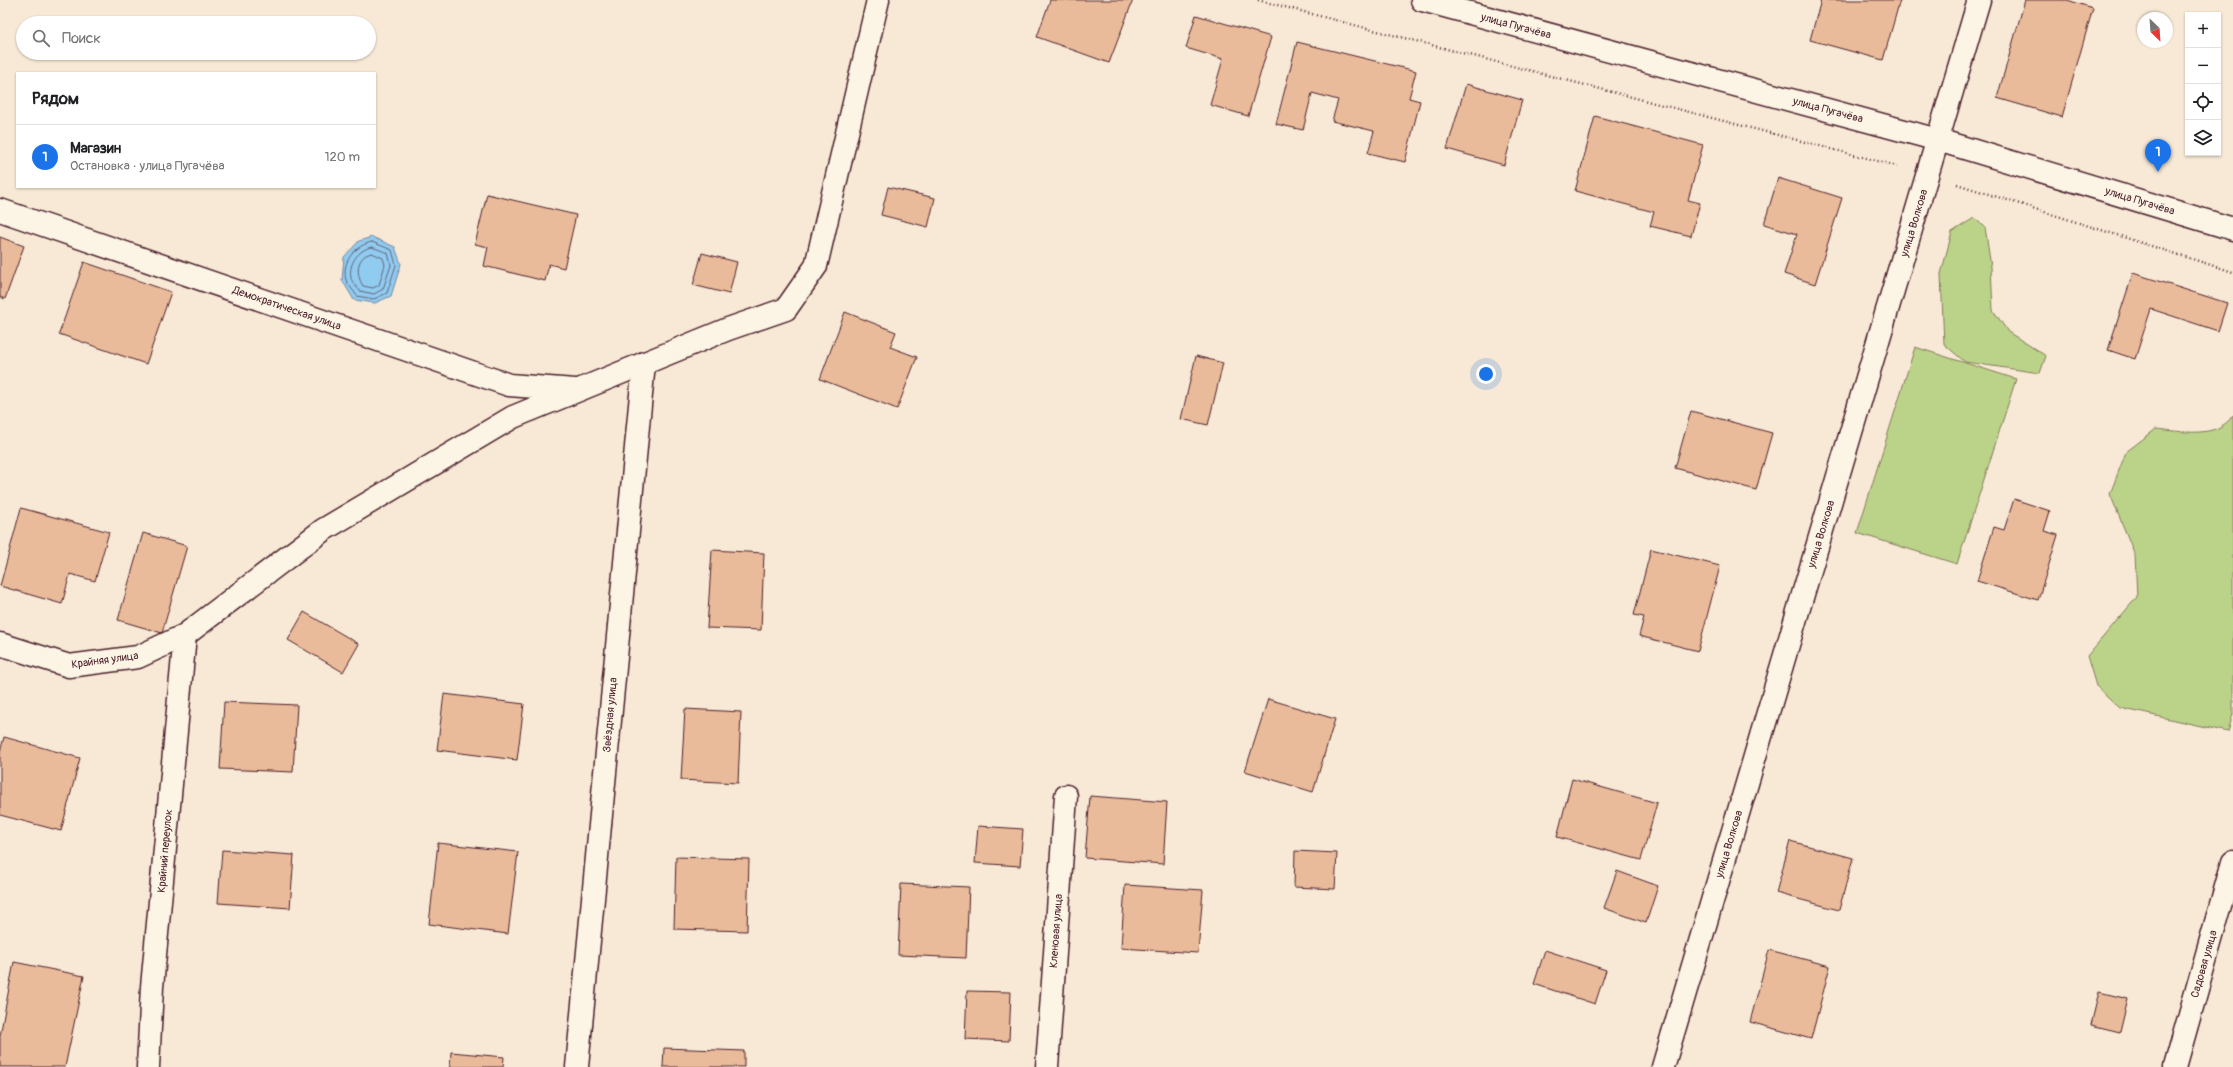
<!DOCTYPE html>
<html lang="ru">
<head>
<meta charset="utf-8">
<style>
  body { margin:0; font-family:Pangolin,sans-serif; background:#f6f6f6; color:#202124 }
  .controls { position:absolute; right:12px; top:12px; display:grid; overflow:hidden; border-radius:0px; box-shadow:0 1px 3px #0004 }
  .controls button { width:36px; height:36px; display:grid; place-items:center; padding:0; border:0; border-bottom:1px solid #e0e0e0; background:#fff; color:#202124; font:20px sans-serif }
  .compass { position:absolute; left:2137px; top:12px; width:36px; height:36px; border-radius:50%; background:#fff; box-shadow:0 1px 3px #0004; rotate:155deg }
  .you { position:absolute; left:1486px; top:374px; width:14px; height:14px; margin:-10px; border:3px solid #fff; border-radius:50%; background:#1a73e8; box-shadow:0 0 0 6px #1a73e833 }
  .badge { display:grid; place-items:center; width:26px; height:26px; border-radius:50%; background:#1a73e8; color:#fff; font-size:13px; font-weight:700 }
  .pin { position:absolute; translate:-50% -33px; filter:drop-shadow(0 1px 2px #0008) }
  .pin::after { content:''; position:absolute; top:21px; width:14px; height:12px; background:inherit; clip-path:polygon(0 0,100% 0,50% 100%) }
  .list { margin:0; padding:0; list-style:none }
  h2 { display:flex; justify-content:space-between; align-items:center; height:52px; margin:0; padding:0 16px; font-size:17px }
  h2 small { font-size:13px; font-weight:400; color:#757577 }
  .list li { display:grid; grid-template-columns:26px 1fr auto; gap:12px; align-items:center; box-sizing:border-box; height:64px; padding:0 16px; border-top:1px solid #e0e0e0 }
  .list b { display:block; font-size:15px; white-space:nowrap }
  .list p { margin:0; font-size:13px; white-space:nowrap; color:#757577 }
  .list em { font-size:13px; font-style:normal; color:#757577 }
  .icon { flex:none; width:22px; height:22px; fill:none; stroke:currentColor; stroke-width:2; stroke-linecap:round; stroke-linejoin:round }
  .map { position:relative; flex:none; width:2233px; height:1067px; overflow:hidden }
  .search { position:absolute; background:#fff; box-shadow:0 1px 3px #0004; left:16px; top:16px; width:360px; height:44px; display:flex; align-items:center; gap:10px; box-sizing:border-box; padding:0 14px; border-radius:22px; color:#757577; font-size:15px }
  .panel { position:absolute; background:#fff; box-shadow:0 1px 3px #0004; left:16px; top:72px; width:360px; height:116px; border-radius:0px }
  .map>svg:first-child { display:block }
  .green { fill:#bbd389; stroke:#82795a }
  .water { fill:#90cbf0; stroke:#7486a1 }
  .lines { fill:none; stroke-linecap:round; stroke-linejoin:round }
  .shore { stroke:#66647a; stroke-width:1 }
  .building { fill:#eabb9a; stroke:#4a1f2b }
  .minor-casing { stroke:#4a1f2b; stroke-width:25 }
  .tertiary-casing { stroke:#4a1f2b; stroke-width:25 }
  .path { stroke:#4a1f2b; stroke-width:2.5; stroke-dasharray:1 3; stroke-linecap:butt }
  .minor { stroke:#fcf5e5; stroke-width:22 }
  .tertiary { stroke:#fcf5e5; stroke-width:22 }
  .labels { text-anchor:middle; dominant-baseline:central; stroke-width:3; stroke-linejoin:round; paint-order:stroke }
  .street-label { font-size:11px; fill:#4a1f2b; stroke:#fcf5e5 }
</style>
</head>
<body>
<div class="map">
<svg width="2233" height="1067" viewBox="0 0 2233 1067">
  <rect width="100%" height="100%" fill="#f8e9d6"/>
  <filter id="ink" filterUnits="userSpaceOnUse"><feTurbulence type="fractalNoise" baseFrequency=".025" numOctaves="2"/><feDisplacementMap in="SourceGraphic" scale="8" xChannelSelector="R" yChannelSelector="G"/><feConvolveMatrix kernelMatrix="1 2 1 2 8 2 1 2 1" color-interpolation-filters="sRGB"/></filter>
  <g filter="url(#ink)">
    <!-- green -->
    <g class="green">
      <path d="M1974 218 1985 227 1991 267 1993 310 2008 332 2046 356 2040 373 1965 362 1944 344 1941 274 1952 232Z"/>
      <path d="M1915 347 2016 379 1957 564 1857 533Z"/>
      <path d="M2233 415V714L2228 732 2120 708 2096 686 2087 656 2137 597 2135 555 2110 494 2126 452 2156 429C2181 431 2217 440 2233 415Z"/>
    </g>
    <!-- water -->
    <path class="water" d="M372 237 395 247 401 264 391 296 375 303 354 300 342 280 344 257 359 241Z"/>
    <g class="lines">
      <!-- shore -->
      <g class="shore">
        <path d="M372 242 392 250 396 265 387 293 374 299 357 296C354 291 348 285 346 280 341 261 356 245 372 242Z"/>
        <path d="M372 247 388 253 391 265 383 289 374 294 360 291C357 288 352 282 351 278 348 263 359 249 372 247Z"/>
        <path d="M372 253 383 258 385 265 379 285 373 288 363 286C356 275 355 256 372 253Z"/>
      </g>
    </g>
    <!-- building -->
    <g class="building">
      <path d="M1050 0H1133L1109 63 1037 37Z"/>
      <path d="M1821 0H1900L1883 60 1810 40Z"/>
      <path d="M2025 0H2067L2093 8 2062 117 1997 98Z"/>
      <path d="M1196 15 1271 37 1248 116 1210 105 1223 59 1186 48Z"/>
      <path d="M1297 42 1416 71 1409 98 1420 101 1405 162 1368 153 1374 131 1332 121 1338 100 1312 93 1303 130 1276 124Z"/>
      <path d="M1466 84 1522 100 1504 165 1447 149Z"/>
      <path d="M1595 116 1703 145 1688 200 1700 203 1691 236 1650 226 1654 212 1575 191Z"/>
      <path d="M1778 178 1842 198 1815 284 1784 274 1797 234 1764 224Z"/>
      <path d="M888 187 935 198 928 227 881 215Z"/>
      <path d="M487 194 576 215 564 268 549 264 545 281 484 266 488 247 475 244Z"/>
      <path d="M0 237 24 246 5 299 0 297Z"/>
      <path d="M702 253 737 262 729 294 693 285Z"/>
      <path d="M84 262 171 292 146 364 59 334Z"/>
      <path d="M2133 273 2227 303 2218 331 2151 309 2135 359 2108 350Z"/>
      <path d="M845 312 896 332 890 347 917 357 897 409 820 379Z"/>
      <path d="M1196 356 1223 363 1208 425 1181 419Z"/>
      <path d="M1691 411 1772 433 1756 490 1675 468Z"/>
      <path d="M2014 499 2050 511 2044 531 2058 535 2038 600 1977 581 1994 527 2004 530Z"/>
      <path d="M21 508 109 532 95 581 70 574 62 604 0 586Z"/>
      <path d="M143 533 187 546 162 633 118 620Z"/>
      <path d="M1651 549 1720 566 1698 651 1639 636 1644 617 1634 615Z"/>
      <path d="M712 550 764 553 761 630 707 628Z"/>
      <path d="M304 612 359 644 343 672 288 640Z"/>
      <path d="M444 694 524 704 517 760 437 750Z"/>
      <path d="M1268 699 1335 719 1313 792 1245 771Z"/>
      <path d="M224 702 297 705 293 772 220 769Z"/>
      <path d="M685 709 741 712 738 783 681 780Z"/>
      <path d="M4 737 80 758 61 831 0 815V752Z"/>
      <path d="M1572 779 1657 803 1641 860 1557 837Z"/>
      <path d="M1090 796 1167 802 1163 864 1085 858Z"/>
      <path d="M978 826 1023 829 1020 866 975 863Z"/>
      <path d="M1790 841 1853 858 1839 910 1776 893Z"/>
      <path d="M438 843 518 852 508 934 429 924Z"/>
      <path d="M222 850 294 855 290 908 218 903Z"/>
      <path d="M1295 851 1337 853 1335 889 1294 887Z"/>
      <path d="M676 857 749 859 747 931 674 929Z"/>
      <path d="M1617 871 1658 886 1646 923 1604 908Z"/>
      <path d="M901 884 969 887 966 958 898 955Z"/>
      <path d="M1125 885 1203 890 1198 953 1121 948Z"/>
      <path d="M1545 950 1606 970 1595 1004 1534 984Z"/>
      <path d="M1769 950 1830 966 1811 1039 1750 1022Z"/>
      <path d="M14 962 84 976 65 1067H0V1036Z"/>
      <path d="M967 991 1011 992 1009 1041 965 1039Z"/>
      <path d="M2099 992 2128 999 2120 1032 2091 1025Z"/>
      <path d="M664 1048 744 1051V1067H663Z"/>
      <path d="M451 1052 504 1057 503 1067H450Z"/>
    </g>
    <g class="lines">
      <defs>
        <g id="minor">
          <path d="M0 210 509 385 575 390"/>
          <path d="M0 644 69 666 138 657 185 635 323 530 513 417 728 329 786 309 816 266 878 0"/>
          <path d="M148 1067 152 987 185 635"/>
          <path d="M577 1067 644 363"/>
          <path d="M1047 1067 1066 796"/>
          <path d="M1663 1067 1979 0"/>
          <path d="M2175 1067 2233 862"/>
        </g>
        <path id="tertiary" d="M1422 0 1938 140 2233 229"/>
      </defs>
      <!-- minor casing -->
      <use href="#minor" class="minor-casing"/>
      <!-- tertiary casing -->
      <use href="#tertiary" class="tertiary-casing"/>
      <!-- path -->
      <g class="path">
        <path d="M1258 0 1897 166"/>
        <path d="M1957 184 2233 272"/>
      </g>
      <!-- minor -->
      <use href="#minor" class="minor"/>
      <!-- tertiary -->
      <use href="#tertiary" class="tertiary"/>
    </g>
  </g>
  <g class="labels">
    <!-- street labels -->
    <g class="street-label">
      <text transform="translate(1516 26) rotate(15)">улица Пугачёва</text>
      <text transform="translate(1828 110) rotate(15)">улица Пугачёва</text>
      <text transform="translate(2140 201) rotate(17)">улица Пугачёва</text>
      <text transform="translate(1914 223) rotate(-73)">улица Волкова</text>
      <text transform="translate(287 308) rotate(19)">Демократическая улица</text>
      <text transform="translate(1821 534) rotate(-73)">улица Волкова</text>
      <text transform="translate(105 660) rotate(-8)">Крайняя улица</text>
      <text transform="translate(610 715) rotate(-85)">Звёздная улица</text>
      <text transform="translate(1729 844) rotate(-73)">улица Волкова</text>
      <text transform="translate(165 851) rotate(-85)">Крайний переулок</text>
      <text transform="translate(1056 931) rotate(-86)">Кленовая улица</text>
      <text transform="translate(2204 964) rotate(-74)">Садовая улица</text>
    </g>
  </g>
</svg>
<div class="controls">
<button>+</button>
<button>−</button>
<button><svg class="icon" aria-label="locate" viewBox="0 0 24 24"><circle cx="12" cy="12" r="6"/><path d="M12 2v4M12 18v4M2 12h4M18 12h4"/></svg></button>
<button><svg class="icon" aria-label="layers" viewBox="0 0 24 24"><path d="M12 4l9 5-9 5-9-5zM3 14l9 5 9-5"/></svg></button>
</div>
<svg class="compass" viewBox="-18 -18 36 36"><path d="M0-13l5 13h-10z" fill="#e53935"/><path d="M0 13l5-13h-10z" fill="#757577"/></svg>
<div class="you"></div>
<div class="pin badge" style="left:2158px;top:172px">1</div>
<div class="search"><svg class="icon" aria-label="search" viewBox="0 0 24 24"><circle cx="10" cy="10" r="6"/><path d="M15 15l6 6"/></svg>Поиск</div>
<section class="panel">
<h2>Рядом<small></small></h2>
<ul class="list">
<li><span class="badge">1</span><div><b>Магазин</b><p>Остановка · улица Пугачёва</p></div><em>120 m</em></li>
</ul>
</section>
</div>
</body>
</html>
